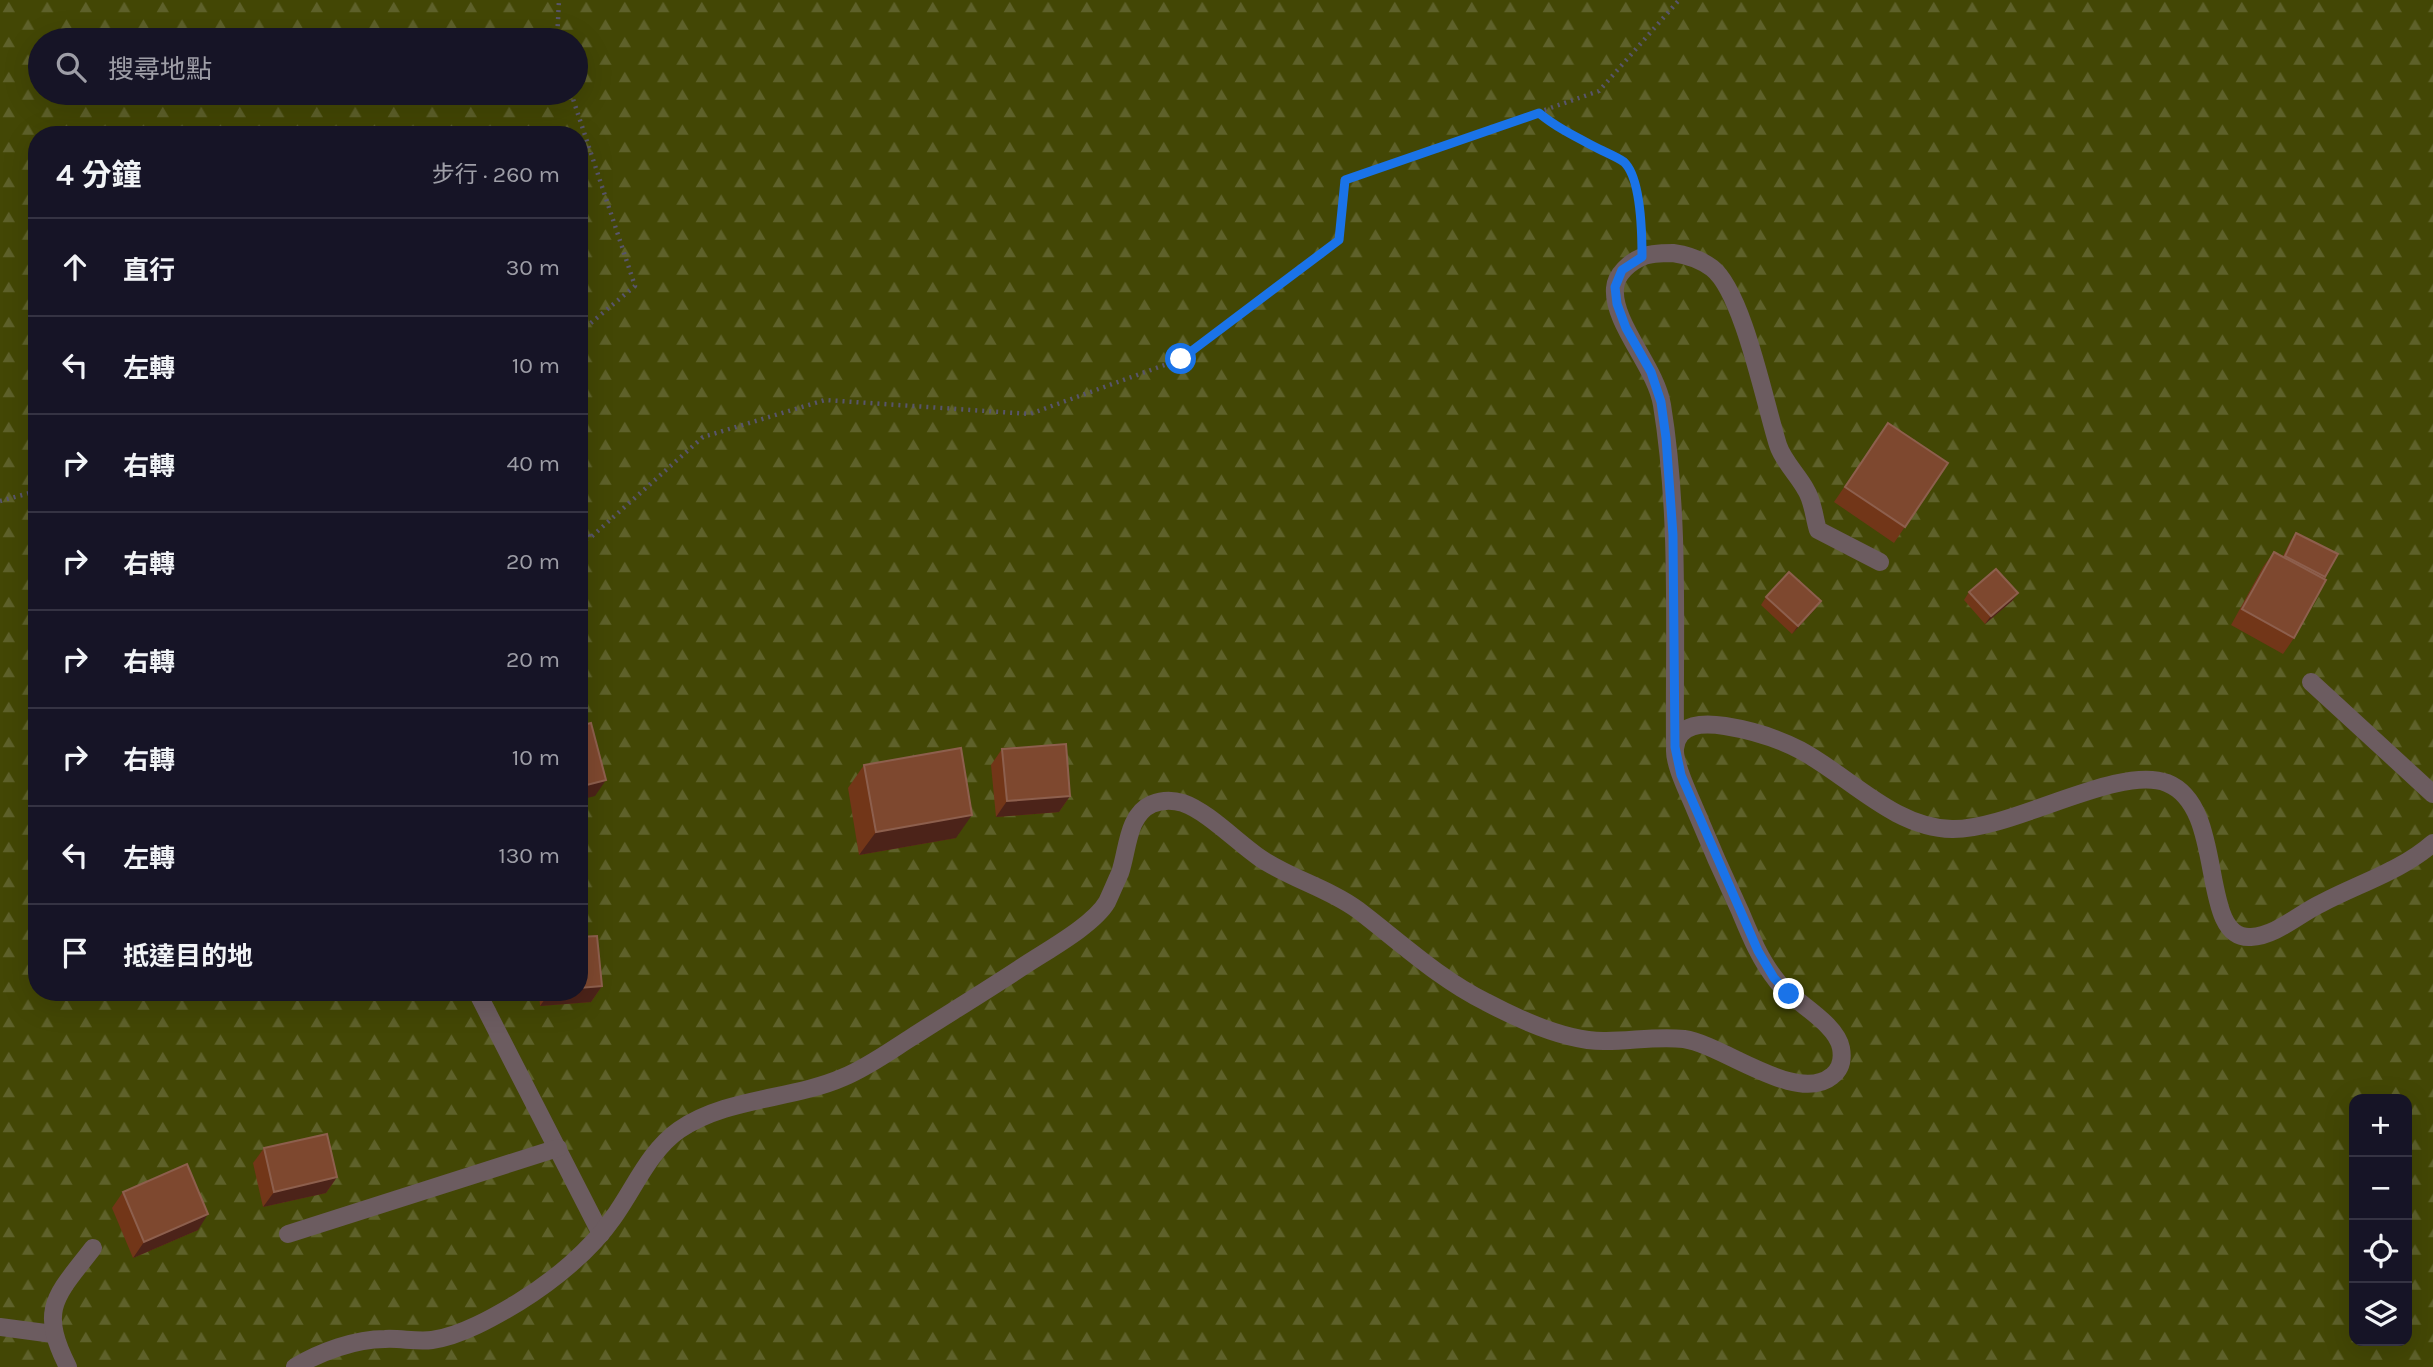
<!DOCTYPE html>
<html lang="zh-TW">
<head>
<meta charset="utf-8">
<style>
  body { margin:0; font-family:Karla,"Noto Sans TC",sans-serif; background:#1f1d2e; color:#f1f3f6 }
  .controls { position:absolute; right:21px; bottom:21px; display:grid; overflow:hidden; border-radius:14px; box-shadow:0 7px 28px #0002 }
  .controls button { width:63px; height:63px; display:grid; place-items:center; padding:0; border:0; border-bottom:2px solid #353343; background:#161426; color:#f1f3f6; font:35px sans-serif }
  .stop { position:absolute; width:21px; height:21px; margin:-16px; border:5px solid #1a73e8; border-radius:50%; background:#fff }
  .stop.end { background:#1a73e8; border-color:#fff; box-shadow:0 2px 7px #0008 }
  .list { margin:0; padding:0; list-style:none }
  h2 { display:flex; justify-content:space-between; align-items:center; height:91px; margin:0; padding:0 28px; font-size:30px }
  h2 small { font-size:23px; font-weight:400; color:#9e9ea7 }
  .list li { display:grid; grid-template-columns:46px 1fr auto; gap:21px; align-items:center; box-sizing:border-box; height:98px; padding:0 28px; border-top:2px solid #353343 }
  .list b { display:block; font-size:26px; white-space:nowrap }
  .list em { font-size:23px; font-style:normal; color:#9e9ea7 }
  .icon { flex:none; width:38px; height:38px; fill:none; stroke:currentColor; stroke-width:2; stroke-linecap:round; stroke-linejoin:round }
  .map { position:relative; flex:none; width:2433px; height:1367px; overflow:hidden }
  .search { position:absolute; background:#161426; box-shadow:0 7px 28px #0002; left:28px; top:28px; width:560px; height:77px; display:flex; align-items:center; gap:18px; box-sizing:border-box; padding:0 24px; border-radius:38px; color:#9e9ea7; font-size:26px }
  .panel { position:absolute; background:#161426; box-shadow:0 7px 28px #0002; left:28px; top:126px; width:560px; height:875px; border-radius:28px }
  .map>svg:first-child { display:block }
  .forest { fill:url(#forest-firs); fill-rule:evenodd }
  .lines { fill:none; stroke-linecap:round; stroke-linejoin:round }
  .path { stroke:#58556b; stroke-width:4.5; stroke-dasharray:2 5; stroke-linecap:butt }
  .minor { stroke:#6c5c60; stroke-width:18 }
  .wall { fill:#723618 }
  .shaded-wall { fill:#4c2319 }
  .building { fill:#7e482f; stroke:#8d5f4d; stroke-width:2 }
  .route { stroke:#1a73e8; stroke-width:9 }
</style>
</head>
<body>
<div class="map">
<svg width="2433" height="1367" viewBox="0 0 2433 1367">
  <defs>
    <pattern id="forest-firs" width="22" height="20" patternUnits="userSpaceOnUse" patternTransform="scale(1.75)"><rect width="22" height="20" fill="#434705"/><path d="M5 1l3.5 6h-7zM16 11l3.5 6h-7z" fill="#5e612a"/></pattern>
  </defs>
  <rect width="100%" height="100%" fill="#1e1a33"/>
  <!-- forest -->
  <path class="forest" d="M0 0H2433V1367H0ZM40 40H576V93H40ZM37 135H579V992H37ZM2354 1099H2407V1341H2354Z"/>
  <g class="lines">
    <!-- path -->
    <g class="path">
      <path d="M557 40 559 0"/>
      <path d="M571 93 635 286 579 333"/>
      <path d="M1539 113 1553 124 1625 163 1633 178 1642 228"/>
      <path d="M0 501 37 491"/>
      <path d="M579 516 590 538"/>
      <path d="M579 541 590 538 703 437 825 400 1030 414 1181 359 1339 240 1344 180 1599 91 1679 0"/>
    </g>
    <!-- minor -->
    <g class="minor">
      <path d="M2311 682 2433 794"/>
      <path d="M1675 744C1674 632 1680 516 1662 405 1656 367 1612 323 1615 288 1616 274 1630 262 1642 257 1650 253 1664 253 1673 253 1687 255 1700 259 1712 268 1743 292 1765 404 1778 445 1783 461 1798 475 1806 490 1813 501 1814 517 1818 530L1880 562"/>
      <path d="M477 992 601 1234"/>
      <path d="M288 1234 558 1148"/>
      <path d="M0 1327 53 1334"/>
      <path d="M68 1367C38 1308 56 1296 93 1248"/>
      <path d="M295 1367C320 1352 355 1339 385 1339 400 1338 417 1342 432 1340 461 1336 494 1317 519 1302 553 1281 590 1251 613 1218 634 1189 649 1151 679 1130 727 1097 792 1100 844 1077 868 1067 890 1051 912 1037 948 1014 984 992 1019 969 1044 952 1093 926 1107 902 1109 898 1118 877 1120 873 1128 850 1127 815 1152 804 1162 800 1173 800 1183 803 1207 811 1238 843 1260 858 1291 879 1328 888 1358 910 1400 942 1438 978 1486 1002 1520 1020 1567 1042 1606 1041 1632 1041 1657 1036 1684 1039 1724 1045 1797 1105 1832 1076 1841 1069 1843 1059 1841 1048 1836 1022 1793 1002 1777 981 1760 960 1750 935 1740 911 1724 877 1709 843 1695 809 1689 794 1674 765 1675 749 1677 722 1705 723 1725 726 1750 730 1777 738 1800 750 1849 776 1894 828 1952 829 2012 830 2118 764 2167 783 2228 807 2197 941 2251 937 2276 936 2300 913 2322 903 2360 883 2401 871 2433 843"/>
    </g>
  </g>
  <!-- wall -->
  <g class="wall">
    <path d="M1888 423 1948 463 1894 543 1834 502Z"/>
    <path d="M2296 533 2338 554 2294 638 2283 654 2231 625 2263 567 2274 552 2283 556 2291 540Z"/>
    <path d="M1969 592 2018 593 2012 601 1985 624 1964 600Z"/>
    <path d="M1766 597 1821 601 1815 609 1792 634 1761 605Z"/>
    <path d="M1002 749 1070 796 1059 812 996 817 991 765Z"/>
    <path d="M864 765 956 838 859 855 848 788Z"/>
    <path d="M602 986 591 1002 540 1006 539 992H579Z"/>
    <path d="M264 1148 337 1177 326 1193 263 1207 253 1163Z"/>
    <path d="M123 1192 198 1230 133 1258 112 1208Z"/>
  </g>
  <!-- shaded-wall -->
  <g class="shaded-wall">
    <path d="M2018 593 2012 601 1985 624 1991 616Z"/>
    <path d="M1821 601 1815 609 1792 634 1798 626Z"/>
    <path d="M606 780 595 796 579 800V787Z"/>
    <path d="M1070 796 1059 812 996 817 1007 801Z"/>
    <path d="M972 815 956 838 859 855 876 832Z"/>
    <path d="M602 986 591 1002 540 1006 550 992H579V988Z"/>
    <path d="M337 1177 326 1193 263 1207 274 1192Z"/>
    <path d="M208 1214 198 1230 133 1258 144 1242Z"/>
  </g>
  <!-- building -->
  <g class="building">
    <path d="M1888 423 1948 463 1905 527 1845 487Z"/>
    <path d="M2296 533 2338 554 2325 577 2285 556Z"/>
    <path d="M2274 552 2326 580 2294 638 2242 609Z"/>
    <path d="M1996 569 2018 593 1991 616 1969 592Z"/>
    <path d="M1789 572 1821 601 1798 626 1766 597Z"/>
    <path d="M591 723 606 780 579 787V726Z"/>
    <path d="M1066 744 1070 796 1007 801 1002 749Z"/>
    <path d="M961 748 972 815 876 832 864 765Z"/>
    <path d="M597 936 602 986 579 988V937Z"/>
    <path d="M327 1134 337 1177 274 1192 264 1148Z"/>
    <path d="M187 1164 208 1214 144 1242 123 1192Z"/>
  </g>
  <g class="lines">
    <!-- route -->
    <path class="route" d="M1181 359 1339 240 1345 180 1539 113C1557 128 1578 138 1599 149 1607 153 1617 157 1624 162 1641 178 1642 235 1642 257L1622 270 1615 287 1617 304 1626 328 1651 372 1661 402 1666 438 1673 535 1675 747 1681 775 1758 951 1774 978 1789 994"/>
  </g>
</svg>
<div class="controls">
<button>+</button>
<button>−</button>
<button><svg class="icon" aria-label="locate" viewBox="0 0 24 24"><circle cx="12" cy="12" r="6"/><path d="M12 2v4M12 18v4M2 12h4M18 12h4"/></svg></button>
<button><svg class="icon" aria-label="layers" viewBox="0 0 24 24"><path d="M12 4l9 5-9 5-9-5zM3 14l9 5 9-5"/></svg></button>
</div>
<div class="stop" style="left:1181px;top:359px"></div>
<div class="stop end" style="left:1789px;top:994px"></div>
<div class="search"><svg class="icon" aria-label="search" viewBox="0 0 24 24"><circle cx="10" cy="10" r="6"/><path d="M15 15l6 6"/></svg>搜尋地點</div>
<section class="panel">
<h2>4 分鐘<small>步行 · 260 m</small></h2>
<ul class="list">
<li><svg class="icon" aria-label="ahead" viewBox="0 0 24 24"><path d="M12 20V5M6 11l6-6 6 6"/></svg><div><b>直行</b></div><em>30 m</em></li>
<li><svg class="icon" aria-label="left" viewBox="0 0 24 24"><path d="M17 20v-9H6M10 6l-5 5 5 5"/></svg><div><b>左轉</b></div><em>10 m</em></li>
<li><svg class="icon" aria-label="right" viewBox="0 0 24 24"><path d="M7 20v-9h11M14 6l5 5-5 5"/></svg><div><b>右轉</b></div><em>40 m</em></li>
<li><svg class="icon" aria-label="right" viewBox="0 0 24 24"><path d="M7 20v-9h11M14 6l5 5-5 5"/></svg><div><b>右轉</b></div><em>20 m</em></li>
<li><svg class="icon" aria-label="right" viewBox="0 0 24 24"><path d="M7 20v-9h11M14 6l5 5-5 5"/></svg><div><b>右轉</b></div><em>20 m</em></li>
<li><svg class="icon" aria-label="right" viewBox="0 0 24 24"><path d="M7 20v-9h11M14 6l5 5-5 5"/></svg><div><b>右轉</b></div><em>10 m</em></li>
<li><svg class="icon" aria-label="left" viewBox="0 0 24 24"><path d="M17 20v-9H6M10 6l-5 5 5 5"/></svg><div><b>左轉</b></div><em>130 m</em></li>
<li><svg class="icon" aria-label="arrive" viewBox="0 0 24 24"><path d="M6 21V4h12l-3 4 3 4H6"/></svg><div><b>抵達目的地</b></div></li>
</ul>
</section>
</div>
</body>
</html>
